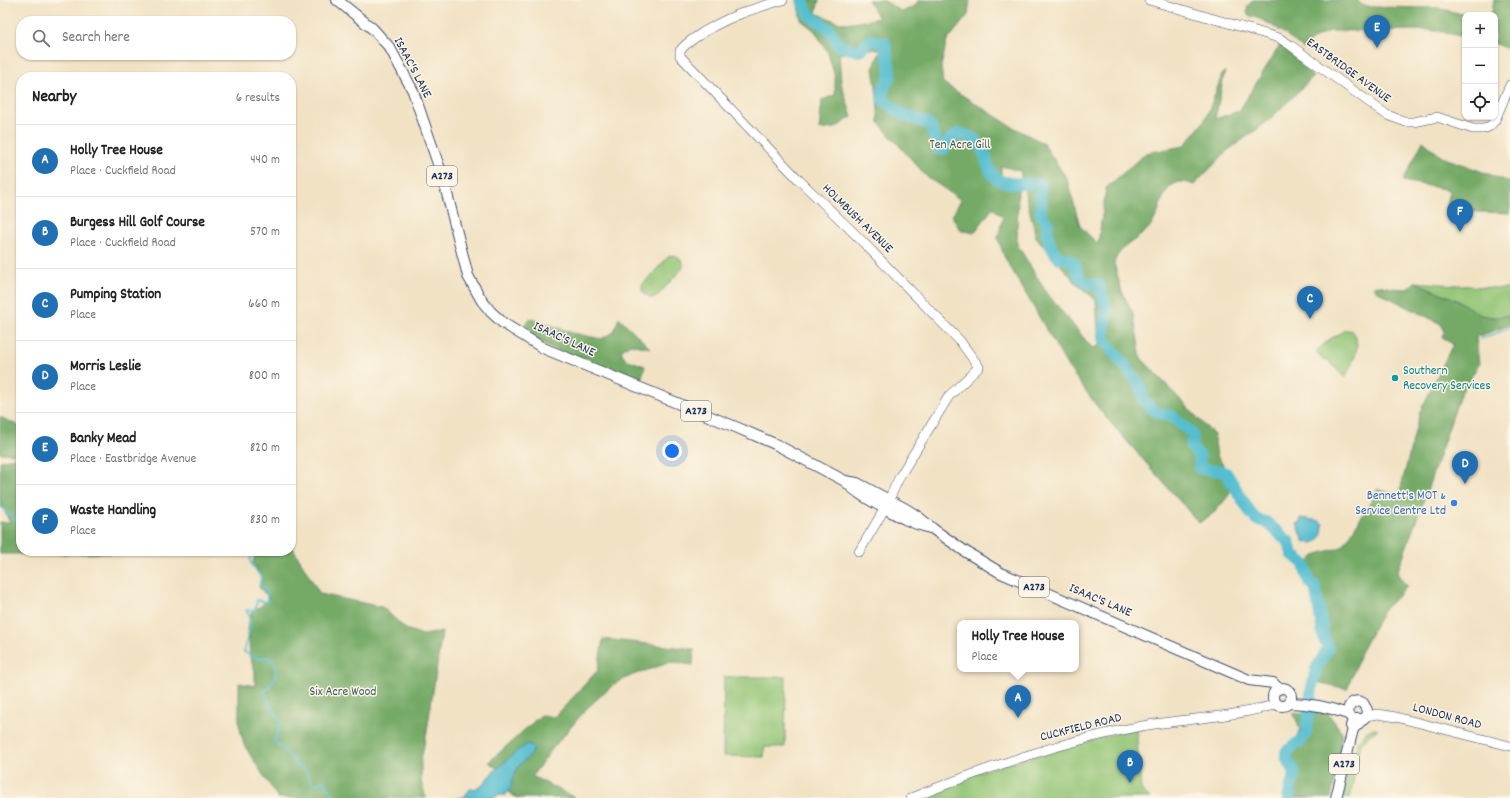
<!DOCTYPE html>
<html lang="en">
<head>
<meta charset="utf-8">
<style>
  body { margin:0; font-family:Dekko,sans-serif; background:#f6f6f6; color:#222 }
  .controls { position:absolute; right:12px; top:12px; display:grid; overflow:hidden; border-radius:8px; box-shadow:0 1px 3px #0004 }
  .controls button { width:36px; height:36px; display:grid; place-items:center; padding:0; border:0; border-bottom:1px solid #e0e0e0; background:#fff; color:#222; font:20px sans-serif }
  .you { position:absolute; left:672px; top:451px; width:14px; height:14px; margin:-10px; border:3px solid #fff; border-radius:50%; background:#1a73e8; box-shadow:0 0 0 6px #1a73e833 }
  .badge { display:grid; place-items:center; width:26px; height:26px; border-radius:50%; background:#1f6fb2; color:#fff; font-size:13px; font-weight:700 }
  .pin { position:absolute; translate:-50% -33px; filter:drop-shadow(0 1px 2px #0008) }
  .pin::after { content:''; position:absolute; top:21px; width:14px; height:12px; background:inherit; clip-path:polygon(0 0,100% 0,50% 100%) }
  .popup { position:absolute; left:957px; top:620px; width:122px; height:52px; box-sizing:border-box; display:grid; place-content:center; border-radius:8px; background:#fff; filter:drop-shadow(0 1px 3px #0005); font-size:13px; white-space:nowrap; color:#767676 }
  .popup b { font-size:15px; color:#222 }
  .popup::after { content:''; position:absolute; left:50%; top:100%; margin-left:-8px; border:8px solid transparent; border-top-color:#fff }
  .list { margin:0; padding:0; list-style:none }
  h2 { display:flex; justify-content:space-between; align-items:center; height:52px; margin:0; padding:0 16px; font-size:17px }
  h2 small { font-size:13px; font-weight:400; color:#767676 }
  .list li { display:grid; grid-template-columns:26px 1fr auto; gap:12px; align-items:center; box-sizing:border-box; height:72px; padding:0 16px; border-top:1px solid #e0e0e0 }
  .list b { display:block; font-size:15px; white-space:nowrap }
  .list p { margin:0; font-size:13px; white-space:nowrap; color:#767676 }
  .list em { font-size:13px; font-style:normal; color:#767676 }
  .icon { flex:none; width:22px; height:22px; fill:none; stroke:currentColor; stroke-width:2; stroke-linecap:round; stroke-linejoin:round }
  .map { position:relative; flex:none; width:1510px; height:798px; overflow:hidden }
  .search { position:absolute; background:#fff; box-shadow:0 1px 3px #0004; left:16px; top:16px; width:280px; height:44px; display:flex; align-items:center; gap:10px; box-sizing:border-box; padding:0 14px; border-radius:16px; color:#767676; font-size:15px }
  .panel { position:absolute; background:#fff; box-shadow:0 1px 3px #0004; left:16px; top:72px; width:280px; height:484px; border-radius:16px }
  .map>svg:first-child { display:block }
  .green { fill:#92c474; stroke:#567a69 }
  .forest { fill:#75aa66; stroke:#486c62; fill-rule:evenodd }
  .water { fill:#54bed0; stroke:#387697 }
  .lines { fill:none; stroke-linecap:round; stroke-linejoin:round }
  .stream { stroke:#54bed0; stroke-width:2 }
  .river { stroke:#54bed0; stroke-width:12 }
  .secondary-casing { stroke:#3b4a6d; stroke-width:10 }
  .primary-casing { stroke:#3b4a6d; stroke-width:12 }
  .secondary { stroke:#fff; stroke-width:9 }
  .primary { stroke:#fff; stroke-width:10 }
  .culture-dot { fill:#0f9aa8; stroke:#fcf5e5; stroke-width:1.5 }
  .shop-dot { fill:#3f7fe0; stroke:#fcf5e5; stroke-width:1.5 }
  .labels { text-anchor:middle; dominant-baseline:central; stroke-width:3; stroke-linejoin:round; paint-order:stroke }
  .shield { fill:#fcf5e5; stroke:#5e6a86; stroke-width:1 }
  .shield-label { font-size:12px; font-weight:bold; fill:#1b2f5e }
  .street-label { font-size:13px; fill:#1b2f5e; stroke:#fcf5e5 }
  .park-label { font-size:13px; fill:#3f5c65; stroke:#fcf5e5 }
  .culture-label { font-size:13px; fill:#0d838f; stroke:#fcf5e5; text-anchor:start }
  .shop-label { font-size:13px; fill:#366cbe; stroke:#fcf5e5; text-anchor:end }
</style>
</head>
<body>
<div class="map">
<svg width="1510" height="798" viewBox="0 0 1510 798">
  <rect width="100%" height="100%" fill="#fcf5e5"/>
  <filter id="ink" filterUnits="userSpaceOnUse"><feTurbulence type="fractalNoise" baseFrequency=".025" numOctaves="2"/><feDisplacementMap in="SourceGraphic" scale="8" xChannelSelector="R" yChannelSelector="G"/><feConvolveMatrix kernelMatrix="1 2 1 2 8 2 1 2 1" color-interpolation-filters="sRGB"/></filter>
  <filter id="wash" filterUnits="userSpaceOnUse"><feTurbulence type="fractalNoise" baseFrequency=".012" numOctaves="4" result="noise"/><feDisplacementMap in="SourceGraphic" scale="16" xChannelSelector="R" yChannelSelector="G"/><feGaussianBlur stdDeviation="0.9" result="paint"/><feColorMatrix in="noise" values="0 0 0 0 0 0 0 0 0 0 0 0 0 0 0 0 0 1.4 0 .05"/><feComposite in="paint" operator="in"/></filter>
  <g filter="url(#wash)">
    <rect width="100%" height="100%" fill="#f1e2c4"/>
    <!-- green -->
    <g class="green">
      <path d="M675 255 683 262V268L656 297 650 298 642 291V285L669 256Z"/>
      <path d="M1415 282 1510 289V316L1492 317 1480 315 1457 300Z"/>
      <path d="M1345 330C1350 330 1353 330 1355 335 1361 351 1351 364 1345 378L1327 359 1324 361 1316 351 1330 339Z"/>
      <path d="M724 677H786L785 747H764V757L723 756Z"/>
      <path d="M1136 728 1141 789 1150 798H911L978 772Z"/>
      <path d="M1374 728 1378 729 1365 739 1361 745 1350 798H1342L1349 764 1359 740 1366 732Z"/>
    </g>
    <!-- forest -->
    <g class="forest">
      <path d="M797 0H819L816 13 840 23 858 22 879 18 868 0H883L902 12 915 6 919 0H970L968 15 947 41 941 66 943 83 1011 126 1043 143 1067 179 1080 226 1098 244 1106 188 1146 153 1184 146 1202 124 1208 113 1222 75 1225 71 1215 119 1239 111 1280 45 1296 59 1313 77 1267 122 1227 151 1194 185C1186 182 1179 180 1171 186 1162 193 1159 214 1152 224 1140 241 1120 243 1114 263L1122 292 1132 311 1135 323 1141 358 1214 435 1217 456 1230 475 1232 482 1229 495 1215 512 1199 523 1102 413 1068 367 1004 256 998 238 1003 217 993 208 974 233 960 230 952 216 961 200 927 177 879 123 876 87 873 69 881 49H868L839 54 841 83 852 117 835 128 819 130 822 100 835 95V77L828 53 815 31 801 20ZM1001 166 1020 171 1036 237 1079 286 1096 300 1099 346 1092 348 1046 292 1017 244 1018 187 1001 179Z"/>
      <path d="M1253 0H1358V2L1364 6 1373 7 1438 8 1466 15 1465 37 1442 32 1429 30 1330 31C1318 35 1312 40 1303 49 1286 34 1270 21 1248 15 1246 8 1248 5 1253 0Z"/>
      <path d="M1494 0H1510V50L1495 44V15H1491Z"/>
      <path d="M1423 141 1442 157 1510 182V213L1446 211 1450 190 1403 181Z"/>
      <path d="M1415 282 1457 300 1480 315 1492 317 1510 316V325L1476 337 1479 364 1460 395 1423 502 1397 573 1407 587 1383 611 1363 647 1347 689 1313 681 1329 649 1322 631 1316 597 1305 560 1309 561C1318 549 1333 553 1344 545L1372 500 1377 489 1399 495 1420 412 1453 344 1442 338C1445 332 1445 328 1439 323L1376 291 1373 288 1374 286 1378 285 1391 288 1407 289Z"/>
      <path d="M619 317 650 348 630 344 621 351 625 359 645 366 639 387 517 332 531 318 573 333 601 339 614 332Z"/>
      <path d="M0 417 21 427V450L14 454 0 453Z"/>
      <path d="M21 456V551H204L198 553 0 554V522L10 523 0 501V461Z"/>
      <path d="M291 545 320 594 382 607 406 629 423 635 442 632 427 731 421 760V781L426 798H278L244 745 239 724V683L255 686V671L250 658 248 626 252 611 261 606 269 598 259 587 261 577 253 563 256 551H291Z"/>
      <path d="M603 639 694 649 693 665 671 662 630 676 613 685 587 708 553 748 532 776 575 798H518C505 793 507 783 501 773 498 769 493 765 489 762L541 715 555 717 598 670Z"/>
      <path d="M1327 712 1342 732 1338 763 1331 798H1290L1297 766 1291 754 1300 728 1293 713Z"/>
    </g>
    <!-- water -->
    <g class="water">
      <path d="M1300 518 1320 521 1323 524C1323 536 1318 548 1304 541L1297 524 1300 523Z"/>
      <path d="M528 744 532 746 534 749C530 758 520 762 516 771 512 779 512 788 506 795H499L492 798H457L464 797 470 789 478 788 483 785 489 776 518 750Z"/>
    </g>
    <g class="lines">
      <!-- stream -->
      <g class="stream">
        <path d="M1480 339 1510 328"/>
        <path d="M0 506 14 519 21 521"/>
        <path d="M252 551C248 567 253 565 261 577L260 584C264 589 268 593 267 601L265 602 257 600 255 610 252 611 246 610 249 615 250 627 244 652 259 659 264 657 270 658C282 670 275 682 264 691L269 700 268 704C282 719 284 722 274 741L293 759 297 767 304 769 314 784 324 781 335 798"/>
      </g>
      <!-- river -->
      <path class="river" d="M802 0 809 15 829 29 840 46 859 51 871 40 885 43 891 75 884 87 882 99 903 115 927 123 931 127 938 149H944L948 142 959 133C994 141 980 166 997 179 1007 186 1028 183 1040 184L1041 214 1048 224C1045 236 1051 249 1059 258L1067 259 1074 263C1081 280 1079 283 1099 285L1107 309 1103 338 1140 385 1143 400 1154 411 1172 416 1192 434 1193 438 1191 447 1200 456 1199 468C1208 472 1217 468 1226 473L1252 515 1257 520 1266 522 1289 542 1292 554 1304 564 1309 582 1315 586 1324 639 1328 648 1316 669 1312 686 1306 733 1300 741 1286 752V757L1295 772 1288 798"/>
    </g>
  </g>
  <g filter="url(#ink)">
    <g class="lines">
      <defs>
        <g id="secondary">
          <path d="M783 0C749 10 726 17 696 37 690 41 684 45 680 51V56L800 181 851 230 960 341 979 367 949 396 900 476 885 508 859 552"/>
          <path d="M1149 0 1279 38 1290 45 1387 115 1406 122H1414L1437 117 1473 129H1484L1490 126 1495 120 1510 85"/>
          <path d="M1366 716 1378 714 1396 717 1510 746"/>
          <path d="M911 798C986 768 1062 741 1142 726 1187 718 1233 718 1276 704"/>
        </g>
        <g id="primary">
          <path d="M337 0 373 29 390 48 413 91 443 178 468 276 482 301 491 312 503 323 543 348 738 428 775 444 845 481 857 483 906 509 917 516 933 529 966 552 1001 573 1249 680 1273 683 1279 689"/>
          <path d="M845 481C857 494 870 500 884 508 900 517 913 524 930 528"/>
          <circle cx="1282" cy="697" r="9"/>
          <path d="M1288 703C1309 703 1328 707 1348 714"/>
          <path d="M1353 729 1366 716 1367 710 1363 703C1357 700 1352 701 1349 707L1348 714 1353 719H1362"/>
          <path d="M1336 798 1353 729 1351 726 1353 719"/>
        </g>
      </defs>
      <!-- secondary casing -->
      <use href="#secondary" class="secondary-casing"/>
      <!-- primary casing -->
      <use href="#primary" class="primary-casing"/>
      <!-- secondary -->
      <use href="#secondary" class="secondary"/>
      <!-- primary -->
      <use href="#primary" class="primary"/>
    </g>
  </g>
  <!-- markers -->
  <circle class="culture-dot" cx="1395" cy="378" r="4"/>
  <circle class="shop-dot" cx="1454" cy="503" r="4"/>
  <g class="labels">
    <!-- shield labels -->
    <g class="shield">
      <rect x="427" y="166" width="30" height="20" rx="3"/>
      <rect x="681" y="401" width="30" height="20" rx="3"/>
      <rect x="1019" y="577" width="30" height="20" rx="3"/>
      <rect x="1329" y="754" width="30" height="20" rx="3"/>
    </g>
    <g class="shield-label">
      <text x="442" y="176">A273</text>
      <text x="696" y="411">A273</text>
      <text x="1034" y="587">A273</text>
      <text x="1344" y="764">A273</text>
    </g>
    <!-- street labels -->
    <g class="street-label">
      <text transform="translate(412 68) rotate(62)">ISAAC'S LANE</text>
      <text transform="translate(1348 71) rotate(36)">EASTBRIDGE AVENUE</text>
      <text transform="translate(857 219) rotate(44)">HOLMBUSH AVENUE</text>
      <text transform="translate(564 340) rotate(25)">ISAAC'S LANE</text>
      <text transform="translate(1100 601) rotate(23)">ISAAC'S LANE</text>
      <text transform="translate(1447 717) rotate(15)">LONDON ROAD</text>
      <text transform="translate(1081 728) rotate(-14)">CUCKFIELD ROAD</text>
    </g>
    <!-- park labels -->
    <g class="park-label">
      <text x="960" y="145">Ten Acre Gill</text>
      <text x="343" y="692">Six Acre Wood</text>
    </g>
    <!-- culture labels -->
    <g class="culture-label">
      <text x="1403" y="371">Southern<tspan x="1403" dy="15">Recovery Services</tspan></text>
    </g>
    <!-- shop labels -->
    <g class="shop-label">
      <text x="1446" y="496">Bennett's MOT &amp;<tspan x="1446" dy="15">Service Centre Ltd</tspan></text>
    </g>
  </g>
</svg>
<div class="controls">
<button>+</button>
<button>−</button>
<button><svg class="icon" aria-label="locate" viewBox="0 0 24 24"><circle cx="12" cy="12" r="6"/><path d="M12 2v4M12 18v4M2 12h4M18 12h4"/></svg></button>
</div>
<div class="you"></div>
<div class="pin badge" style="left:1018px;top:718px">A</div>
<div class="popup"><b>Holly Tree House</b>Place</div>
<div class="pin badge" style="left:1130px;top:783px">B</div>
<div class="pin badge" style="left:1310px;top:319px">C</div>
<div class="pin badge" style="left:1465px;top:484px">D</div>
<div class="pin badge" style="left:1377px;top:48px">E</div>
<div class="pin badge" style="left:1460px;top:232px">F</div>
<div class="search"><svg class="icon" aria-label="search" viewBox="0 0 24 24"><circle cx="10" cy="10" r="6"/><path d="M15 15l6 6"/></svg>Search here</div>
<section class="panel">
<h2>Nearby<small>6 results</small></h2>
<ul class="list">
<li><span class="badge">A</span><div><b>Holly Tree House</b><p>Place · Cuckfield Road</p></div><em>440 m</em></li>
<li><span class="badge">B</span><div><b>Burgess Hill Golf Course</b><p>Place · Cuckfield Road</p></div><em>570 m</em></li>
<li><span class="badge">C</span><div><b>Pumping Station</b><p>Place</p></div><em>660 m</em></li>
<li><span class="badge">D</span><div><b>Morris Leslie</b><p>Place</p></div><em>800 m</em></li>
<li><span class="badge">E</span><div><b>Banky Mead</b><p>Place · Eastbridge Avenue</p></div><em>820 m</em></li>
<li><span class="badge">F</span><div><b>Waste Handling</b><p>Place</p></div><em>830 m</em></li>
</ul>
</section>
</div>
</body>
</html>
